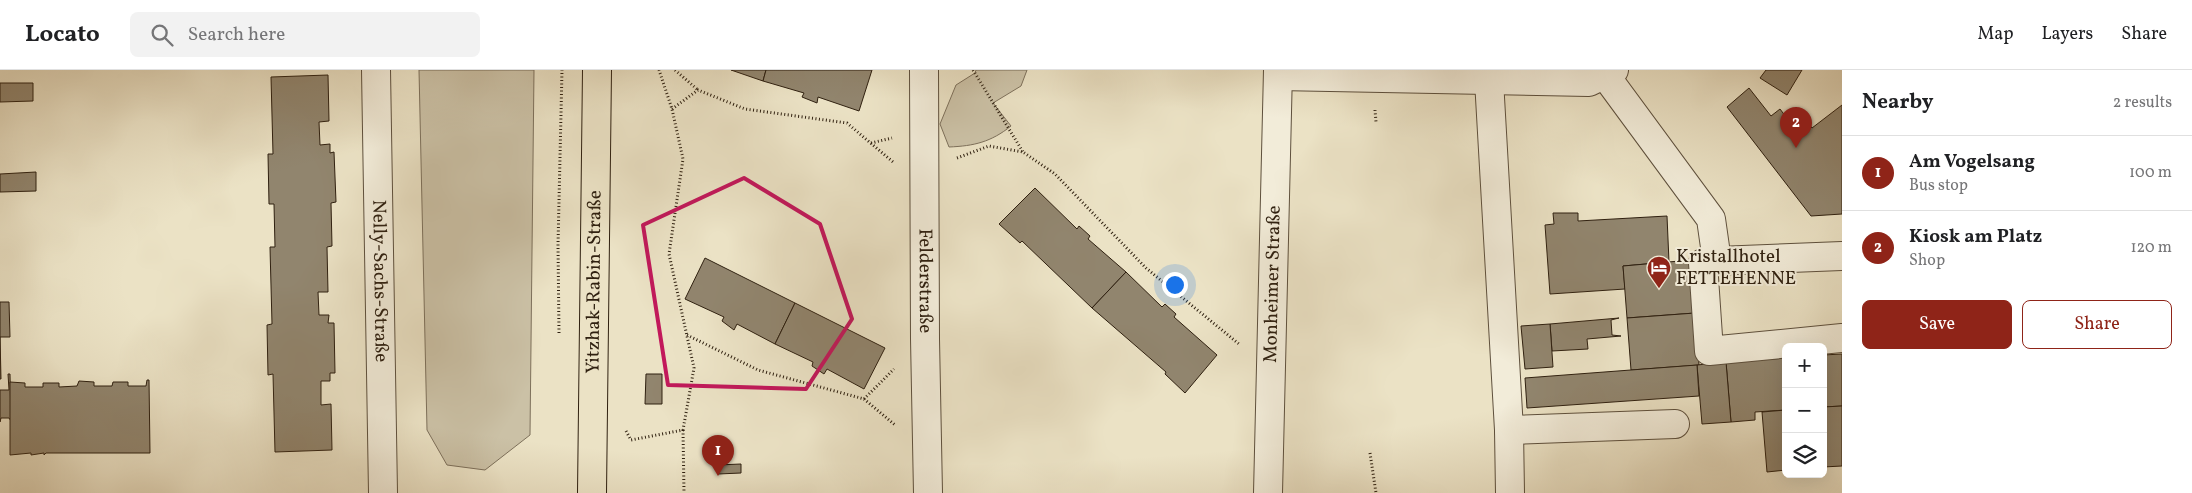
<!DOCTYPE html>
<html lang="en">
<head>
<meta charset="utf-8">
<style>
  body { margin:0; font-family:Vollkorn,serif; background:#f2f2f2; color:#202124 }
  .controls { position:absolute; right:15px; bottom:15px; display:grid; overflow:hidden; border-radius:8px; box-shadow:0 5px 20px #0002 }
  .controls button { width:45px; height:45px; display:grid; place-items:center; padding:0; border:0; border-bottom:1px solid #e0e0e0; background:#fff; color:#202124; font:25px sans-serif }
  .you { position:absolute; left:1174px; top:214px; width:18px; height:18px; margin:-12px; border:4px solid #fff; border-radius:50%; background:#1a73e8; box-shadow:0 0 0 8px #1a73e833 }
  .badge { display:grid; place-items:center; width:32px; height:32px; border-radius:50%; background:#8f2418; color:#fff; font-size:16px; font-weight:700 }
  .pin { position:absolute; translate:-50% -41px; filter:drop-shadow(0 1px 2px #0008) }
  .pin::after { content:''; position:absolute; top:26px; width:18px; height:15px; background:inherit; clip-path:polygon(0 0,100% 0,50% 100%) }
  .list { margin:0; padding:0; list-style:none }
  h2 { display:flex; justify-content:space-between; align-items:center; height:65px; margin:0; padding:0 20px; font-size:21px }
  h2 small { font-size:16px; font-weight:400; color:#757577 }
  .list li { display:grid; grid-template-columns:32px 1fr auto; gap:15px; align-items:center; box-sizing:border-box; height:75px; padding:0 20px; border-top:1px solid #e0e0e0 }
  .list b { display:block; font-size:19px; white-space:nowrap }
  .list p { margin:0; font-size:16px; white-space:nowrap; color:#757577 }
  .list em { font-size:16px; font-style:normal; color:#757577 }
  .actions { display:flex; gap:10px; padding:15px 20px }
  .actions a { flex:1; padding:11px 0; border:1px solid #8f2418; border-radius:8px; text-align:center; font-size:18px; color:#8f2418 }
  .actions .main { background:#8f2418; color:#fff }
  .icon { flex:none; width:28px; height:28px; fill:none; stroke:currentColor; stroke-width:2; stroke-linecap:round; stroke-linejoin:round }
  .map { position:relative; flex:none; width:1842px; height:423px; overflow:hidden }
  header { display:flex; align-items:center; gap:30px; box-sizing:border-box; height:70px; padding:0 25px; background:#fff; border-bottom:1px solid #e0e0e0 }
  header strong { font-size:24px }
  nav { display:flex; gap:28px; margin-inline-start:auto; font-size:18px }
  .search { width:350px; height:45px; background:#f2f2f2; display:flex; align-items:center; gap:12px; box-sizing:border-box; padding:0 18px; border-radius:8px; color:#757577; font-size:19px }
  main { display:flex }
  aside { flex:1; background:#fff }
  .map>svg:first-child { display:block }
  .green { fill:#cbc1a6; stroke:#7d705b }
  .building { fill:#91856e; stroke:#2f2010 }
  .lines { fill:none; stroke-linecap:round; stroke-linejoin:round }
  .minor-casing { stroke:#5e503d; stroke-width:30 }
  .major-casing { stroke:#2f2010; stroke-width:30 }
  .path { stroke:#2f2010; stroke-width:3; stroke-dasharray:1 2.5; stroke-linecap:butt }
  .minor { stroke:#f2ecd9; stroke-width:28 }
  .major { stroke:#ebe2c5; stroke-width:28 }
  .marked { fill:none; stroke:#c2185b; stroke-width:4; stroke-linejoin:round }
  .labels { text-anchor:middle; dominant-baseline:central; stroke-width:4; stroke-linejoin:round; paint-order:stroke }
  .poi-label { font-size:19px; fill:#2f2010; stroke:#f2ecd9; text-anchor:start }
  .street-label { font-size:19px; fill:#2f2010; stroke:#f2ecd9 }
</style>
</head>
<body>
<header>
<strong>Locato</strong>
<div class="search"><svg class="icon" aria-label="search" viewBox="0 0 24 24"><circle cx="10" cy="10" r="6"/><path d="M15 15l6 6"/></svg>Search here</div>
<nav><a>Map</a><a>Layers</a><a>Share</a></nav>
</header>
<main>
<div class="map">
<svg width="1842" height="423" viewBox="0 0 1842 423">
  <rect width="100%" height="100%" fill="#ebe2c5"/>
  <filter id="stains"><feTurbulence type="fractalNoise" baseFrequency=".004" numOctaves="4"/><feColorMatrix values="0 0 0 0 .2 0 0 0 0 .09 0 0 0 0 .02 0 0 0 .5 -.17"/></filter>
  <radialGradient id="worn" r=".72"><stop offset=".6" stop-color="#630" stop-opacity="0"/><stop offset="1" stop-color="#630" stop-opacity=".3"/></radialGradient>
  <!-- green -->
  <g class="green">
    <path d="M419 0H534L530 365 485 400 447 395 427 360Z"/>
    <path d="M976 0H1027L1021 16 993 33 1011 56C991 72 974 76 949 77L940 54 956 15 975 3Z"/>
  </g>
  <!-- building -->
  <g class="building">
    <path d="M731 0H766L763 11Z"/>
    <path d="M766 0H872L859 41 818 27 817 33 802 27 804 23 763 11Z"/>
    <path d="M1766 0H1802L1787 25 1760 8Z"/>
    <path d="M328 5 329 51 319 52 320 75 330 74V83L334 82 336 132 331 133 332 176 327 177 328 222H318L319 245H329L328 253H334L335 303H330V311H321V335L331 334 332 380 275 382 273 304 268 305 267 255 272 254 270 177H275L274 134H269L268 84H273L271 7Z"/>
    <path d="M0 13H33V31L0 32Z"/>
    <path d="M1749 18 1771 46 1780 39 1786 47 1796 39V37L1812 58 1842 35V144L1811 146 1727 37Z"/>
    <path d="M36 102V121L0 122V104Z"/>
    <path d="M1035 118 1077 159 1079 156 1090 166 1088 169 1126 202 1092 238 1022 171 1020 173 999 154Z"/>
    <path d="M1553 143H1578V151L1667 146 1669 192 1623 196 1625 219 1550 224 1545 155 1554 154Z"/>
    <path d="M705 188 795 233 775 274 737 254 734 260 722 251 724 247 685 229Z"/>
    <path d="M1691 190 1695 243 1627 248 1623 196Z"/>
    <path d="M1126 202 1162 237 1165 234 1176 244 1174 247 1217 285 1185 323 1165 304 1166 302 1092 238Z"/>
    <path d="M0 232H9L10 267H0L1 309H0Z"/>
    <path d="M795 233 885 278 864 319 827 299 824 304 812 296 813 292 775 274Z"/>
    <path d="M1695 243 1699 295 1631 300 1627 248Z"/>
    <path d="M1619 248 1611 250 1612 265 1621 266 1587 269 1588 279 1552 281 1550 254Z"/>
    <path d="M1550 254 1553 297 1525 299 1521 256Z"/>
    <path d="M1842 284V336L1823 337V285Z"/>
    <path d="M1786 288V340L1755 342V350L1731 352 1726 292Z"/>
    <path d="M1726 292 1731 352 1702 354 1697 295Z"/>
    <path d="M1697 295 1699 326 1527 338 1525 308Z"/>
    <path d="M8 304H10L11 351 9 348H1L0 352V320H9Z"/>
    <path d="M646 304H662V334H645Z"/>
    <path d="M147 310H149L150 383H46L44 385V383L31 385V383L10 385V312L25 313V317H43V313H59V317L77 316 79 311 94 312V316H112L113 312H128V316H146Z"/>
    <path d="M1842 336V396L1823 397V337Z"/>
    <path d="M1786 340V400L1767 402 1762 342Z"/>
    <path d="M741 394V403L718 404 717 395Z"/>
  </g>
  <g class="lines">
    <defs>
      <g id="minor">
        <path id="s1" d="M376 0 383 423"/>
        <path id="s2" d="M924 0 925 269 928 423"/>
        <path d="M1605 5 1711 149 1717 191 1703 193 1709 281 1842 268"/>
        <path d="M1278 6 1589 12 1614 0"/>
        <path d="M1489 10 1509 360 1675 354"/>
        <path d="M1717 191 1842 186"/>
        <path d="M1509 360 1510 423"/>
        <path id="s3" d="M1268 423 1278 0"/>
      </g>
      <g id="major">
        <path id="s4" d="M592 423 597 0"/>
      </g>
    </defs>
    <!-- minor casing -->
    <use href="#minor" class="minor-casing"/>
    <!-- major casing -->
    <use href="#major" class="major-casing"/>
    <!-- path -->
    <g class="path">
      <path d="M675 0 698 20"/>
      <path d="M973 0 1023 82"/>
      <path d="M672 39 698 20 745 39 847 53 893 92"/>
      <path d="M1375 40 1376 52"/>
      <path d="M871 73 892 68"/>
      <path d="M957 88 989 76 1023 82 1055 104 1146 198 1239 274"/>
      <path d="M559 263 558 175 562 0"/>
      <path d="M687 265 758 300 864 329 895 355"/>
      <path d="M864 329 894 299"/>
      <path d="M683 360 684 423"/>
      <path d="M626 361 631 370 683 360 694 298 669 184 683 89 672 39 659 0"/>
      <path d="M1370 383 1376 423"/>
    </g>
    <!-- minor -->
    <use href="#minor" class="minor"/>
    <!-- major -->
    <use href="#major" class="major"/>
  </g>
  <!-- marked area -->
  <path class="marked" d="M744 108 820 154 852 249 806 319 668 315 643 155Z"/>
  <!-- icons -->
  <defs>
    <symbol id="hotel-pin" viewBox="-11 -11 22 30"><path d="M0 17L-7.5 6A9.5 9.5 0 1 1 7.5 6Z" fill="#8f2418" stroke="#f2ecd9"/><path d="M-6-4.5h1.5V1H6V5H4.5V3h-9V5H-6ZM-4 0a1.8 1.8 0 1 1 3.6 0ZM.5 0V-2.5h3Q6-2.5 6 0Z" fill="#fff"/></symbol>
  </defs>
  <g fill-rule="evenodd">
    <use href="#hotel-pin" x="1645" y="184" width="28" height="38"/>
  </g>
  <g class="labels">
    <!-- poi labels -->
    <g class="poi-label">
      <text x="1676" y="187">Kristallhotel<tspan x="1676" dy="22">FETTEHENNE</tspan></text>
    </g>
    <!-- street labels -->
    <g class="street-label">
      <text stroke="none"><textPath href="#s4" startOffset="211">Yitzhak-Rabin-Straße</textPath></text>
      <text stroke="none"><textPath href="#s1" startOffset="211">Nelly-Sachs-Straße</textPath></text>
      <text stroke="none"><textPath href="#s2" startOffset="211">Felderstraße</textPath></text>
      <text stroke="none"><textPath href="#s3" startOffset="209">Monheimer Straße</textPath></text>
    </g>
  </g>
  <rect width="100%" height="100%" filter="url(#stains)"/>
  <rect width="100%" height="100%" fill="url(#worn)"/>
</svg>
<div class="controls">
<button>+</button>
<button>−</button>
<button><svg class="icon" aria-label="layers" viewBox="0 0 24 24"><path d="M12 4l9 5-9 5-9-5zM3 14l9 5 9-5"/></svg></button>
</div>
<div class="you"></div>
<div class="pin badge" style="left:718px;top:406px">1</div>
<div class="pin badge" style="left:1796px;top:78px">2</div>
</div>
<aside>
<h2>Nearby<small>2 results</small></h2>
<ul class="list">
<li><span class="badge">1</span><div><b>Am Vogelsang</b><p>Bus stop</p></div><em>100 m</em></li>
<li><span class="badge">2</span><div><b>Kiosk am Platz</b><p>Shop</p></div><em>120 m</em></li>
</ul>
<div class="actions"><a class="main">Save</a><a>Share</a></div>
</aside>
</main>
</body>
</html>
